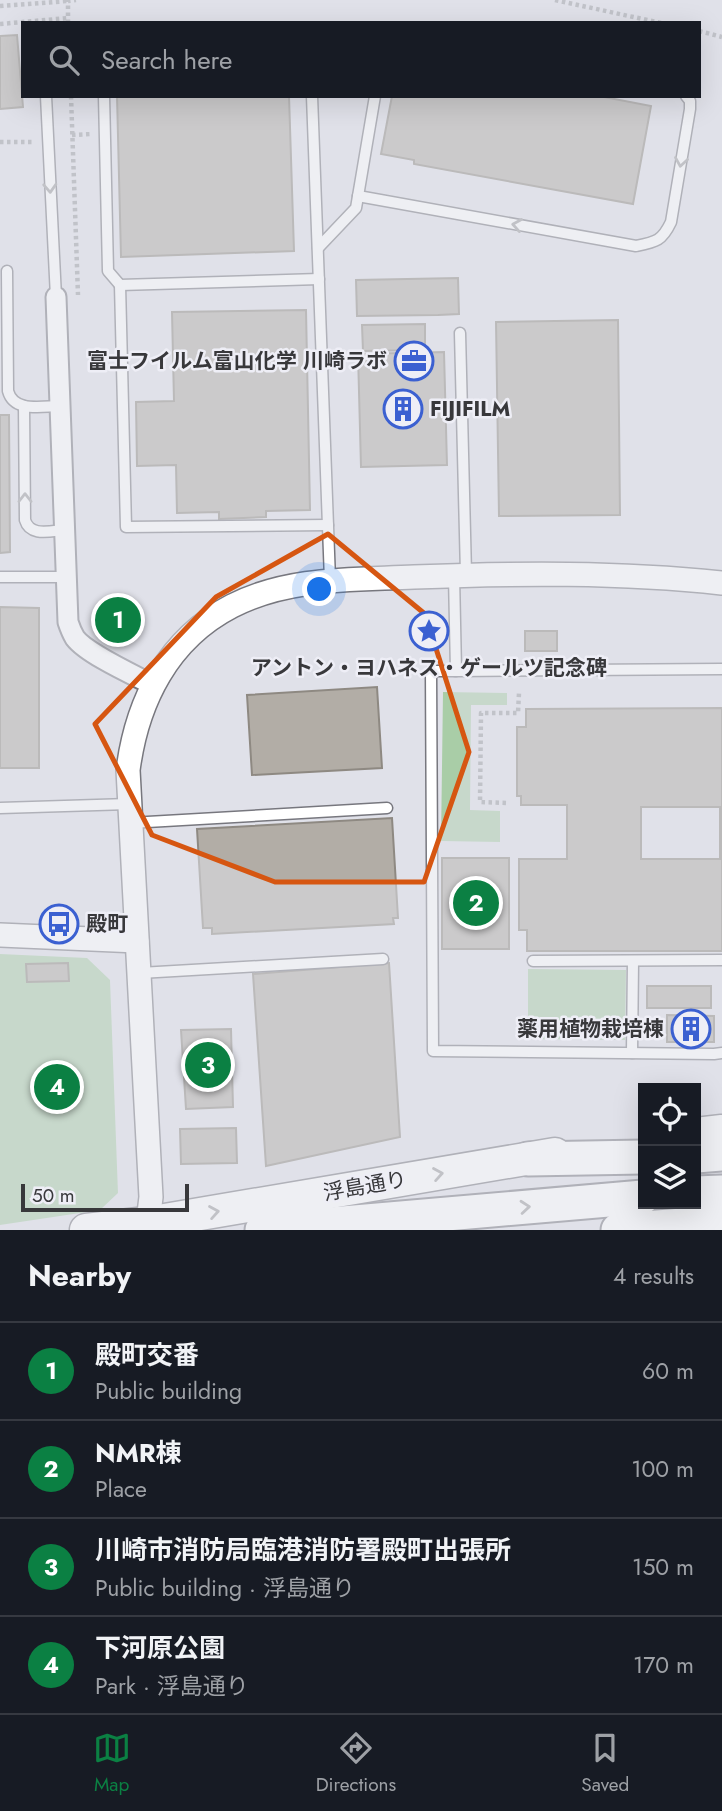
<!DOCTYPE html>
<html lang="en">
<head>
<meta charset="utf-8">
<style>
  body { margin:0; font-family:Jost,"Noto Sans JP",sans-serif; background:#242831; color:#f1f3f6 }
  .controls { position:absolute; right:21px; bottom:21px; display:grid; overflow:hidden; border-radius:0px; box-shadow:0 7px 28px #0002 }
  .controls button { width:63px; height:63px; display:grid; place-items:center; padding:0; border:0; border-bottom:2px solid #363941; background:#171b24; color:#f1f3f6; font:35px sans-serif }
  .scale { position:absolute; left:21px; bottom:18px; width:168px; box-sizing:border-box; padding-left:7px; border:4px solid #38383b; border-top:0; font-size:19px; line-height:24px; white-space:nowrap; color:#38383b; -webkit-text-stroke:5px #eeeef6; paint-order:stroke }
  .you { position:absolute; left:320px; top:590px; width:24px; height:24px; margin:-18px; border:5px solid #fff; border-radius:50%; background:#1a73e8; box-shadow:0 0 0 10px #1a73e833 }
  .badge { display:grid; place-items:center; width:46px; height:46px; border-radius:50%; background:#0b8043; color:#fff; font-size:23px; font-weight:700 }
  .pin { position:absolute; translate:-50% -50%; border:4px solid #fff; box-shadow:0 2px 7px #0006 }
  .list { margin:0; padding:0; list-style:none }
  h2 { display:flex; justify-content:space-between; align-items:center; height:91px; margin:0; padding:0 28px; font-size:30px }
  h2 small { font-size:23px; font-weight:400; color:#9ea1a6 }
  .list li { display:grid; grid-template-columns:46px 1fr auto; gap:21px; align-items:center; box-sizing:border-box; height:98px; padding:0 28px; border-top:2px solid #363941 }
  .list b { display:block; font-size:26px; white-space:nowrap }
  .list p { margin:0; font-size:23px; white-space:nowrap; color:#9ea1a6 }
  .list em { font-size:23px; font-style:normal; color:#9ea1a6 }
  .icon { flex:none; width:38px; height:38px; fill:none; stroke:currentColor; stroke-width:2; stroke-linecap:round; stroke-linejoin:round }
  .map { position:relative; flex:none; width:722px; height:1230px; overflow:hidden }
  .search { position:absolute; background:#171b24; box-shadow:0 7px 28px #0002; left:21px; right:21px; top:21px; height:77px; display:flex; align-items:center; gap:18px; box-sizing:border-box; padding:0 24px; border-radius:0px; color:#9ea1a6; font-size:26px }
  .sheet { height:483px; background:#171b24 }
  nav { display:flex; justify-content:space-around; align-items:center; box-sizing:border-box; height:98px; border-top:2px solid #363941; background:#171b24; font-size:19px; color:#9ea1a6 }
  nav a { display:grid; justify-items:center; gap:4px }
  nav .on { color:#0b8043 }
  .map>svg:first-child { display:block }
  .green { fill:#a9cda7 }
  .building { fill:#b2ada6; stroke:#8e8982; stroke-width:2; fill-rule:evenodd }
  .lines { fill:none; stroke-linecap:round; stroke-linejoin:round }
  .service-casing { stroke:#77777e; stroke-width:13 }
  .minor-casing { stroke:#77777e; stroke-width:23 }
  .tertiary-casing { stroke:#77777e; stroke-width:26 }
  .trunk-casing { stroke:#77777e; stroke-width:35 }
  .motorway-casing { stroke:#77777e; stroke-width:37 }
  .path { stroke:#9c9da3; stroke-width:4.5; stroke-dasharray:3.5 3.5; stroke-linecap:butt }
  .service { stroke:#fff; stroke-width:10 }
  .minor { stroke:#fff; stroke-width:19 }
  .tertiary { stroke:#fff; stroke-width:23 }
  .trunk { stroke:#fff; stroke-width:32 }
  .motorway { stroke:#fff; stroke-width:33 }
  .oneway { stroke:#9c9c9d }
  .marked { fill:none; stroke:#d65611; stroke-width:5; stroke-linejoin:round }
  .labels { text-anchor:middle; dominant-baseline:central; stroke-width:5; stroke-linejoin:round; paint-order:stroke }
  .poi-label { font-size:21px; font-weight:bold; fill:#38383b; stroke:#eeeef6; text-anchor:end }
  .street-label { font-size:21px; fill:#38383b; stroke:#eeeef6 }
</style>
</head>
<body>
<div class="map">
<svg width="722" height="1230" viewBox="0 0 722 1230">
  <rect width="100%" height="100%" fill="#e0e1e9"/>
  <!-- green -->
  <g class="green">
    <path d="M443 692 507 693V705H471L470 810 500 811V842L441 841Z"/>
    <path d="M0 954 87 958 110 980 118 1193 100 1210 0 1225Z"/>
    <path d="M528 969 626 970 625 1040 528 1039Z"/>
  </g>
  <!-- building -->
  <g class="building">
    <path d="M17 35 23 107 0 109V36Z"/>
    <path d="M117 96H289L294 251 121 257Z"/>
    <path d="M392 96H599L651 106 633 204 414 164V160L381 154Z"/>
    <path d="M458 278 459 314 438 315 357 316 356 280Z"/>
    <path d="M306 310 310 510 266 511V517L219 519V512L177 513 176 465 137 466 136 402 174 401 172 312Z"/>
    <path d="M618 320 620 515 499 516 496 322Z"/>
    <path d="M425 324V350L363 351 362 325Z"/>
    <path d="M444 352 447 465 361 467 358 354Z"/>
    <path d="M0 415H9L10 552 0 553Z"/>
    <path d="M107 605H128L130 634 109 635Z"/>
    <path d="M0 607 39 608V768H0Z"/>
    <rect x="525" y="631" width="32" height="20"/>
    <path d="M377 687 382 768 252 775 247 695Z"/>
    <path d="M722 708V951H527V930H519V859H567V805H521V796H517V727H526V709ZM641 807H720V859H641Z"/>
    <path d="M392 818 398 918H393L394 924 212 934V928H203L197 829Z"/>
    <rect x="442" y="858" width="67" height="91"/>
    <path d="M68 963 69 981 27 982 26 964Z"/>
    <path d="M389 963 400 1137 266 1166 253 974Z"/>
    <rect x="647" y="986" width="64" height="22"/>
    <path d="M667 1015 714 1016V1042H667Z"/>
    <path d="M231 1029 233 1107 186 1109 181 1030Z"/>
    <path d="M236 1128 237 1163 181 1164 180 1129Z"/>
  </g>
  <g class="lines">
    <defs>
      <g id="service">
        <path d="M46 96 56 297"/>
        <path d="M104 96 108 271 120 285 319 279"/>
        <path d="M312 96 330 580"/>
        <path d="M358 196 636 246C656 242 662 241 671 222L690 109V101L686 96"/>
        <path d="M318 248 356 208 375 96"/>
        <path d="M7 271 8 391C14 413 42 406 60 406"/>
        <path d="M120 285 126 527 328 525"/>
        <path d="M460 333 466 574"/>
        <path d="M24 406 25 520C30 537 50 531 65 530"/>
        <path d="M454 576 456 671 722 669"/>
        <path d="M0 577H66"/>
        <path d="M456 671H431L433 1051 714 1054 722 1053"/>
        <path d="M0 808 129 804"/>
        <path d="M130 823 387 808"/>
        <path d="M533 961 722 960"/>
        <path d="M140 973 383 959"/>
        <path d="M632 1053 633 961"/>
      </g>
      <path id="minor" d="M56 297 68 622C70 628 72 633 75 638 87 654 134 675 153 685"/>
      <g id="tertiary">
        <path d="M0 935 137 941"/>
        <path d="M147 1230 151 1197 128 770C137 701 168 639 232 606 288 577 352 580 414 577 516 573 620 572 722 583"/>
      </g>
      <g id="trunk">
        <path d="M696 1134 722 1131"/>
        <path d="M86 1230 147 1223 555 1154"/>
      </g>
      <g id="motorway">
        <path d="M696 1156 722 1154"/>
        <path d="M528 1159 643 1157"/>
        <path d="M696 1193 722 1192"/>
        <path d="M262 1230 643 1197"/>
        <path d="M618 1230 722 1222"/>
      </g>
    </defs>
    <!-- service casing -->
    <use href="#service" class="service-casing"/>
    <!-- minor casing -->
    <use href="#minor" class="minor-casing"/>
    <!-- tertiary casing -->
    <use href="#tertiary" class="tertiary-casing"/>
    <!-- trunk casing -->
    <use href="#trunk" class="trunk-casing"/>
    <!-- motorway casing -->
    <use href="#motorway" class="motorway-casing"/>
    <!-- path -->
    <g class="path">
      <path d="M555 0 661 23"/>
      <path d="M0 6 68 1"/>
      <path d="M68 23V1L76 0"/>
      <path d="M0 24 68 18"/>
      <path d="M699 31 722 37"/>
      <path d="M71 96 78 295"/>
      <path d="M72 135 92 134"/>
      <path d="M0 142H33"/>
      <path d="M506 803 480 802 481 713H518L519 693"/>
    </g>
    <!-- service -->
    <use href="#service" class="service"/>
    <!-- minor -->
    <use href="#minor" class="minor"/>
    <!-- tertiary -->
    <use href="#tertiary" class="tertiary"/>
    <!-- trunk -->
    <use href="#trunk" class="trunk"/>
    <!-- motorway -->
    <use href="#motorway" class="motorway"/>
  </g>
  <!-- one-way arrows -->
  <defs><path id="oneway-chevron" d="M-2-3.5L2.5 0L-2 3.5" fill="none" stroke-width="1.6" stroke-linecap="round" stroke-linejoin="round" transform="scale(1.75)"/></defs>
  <g class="oneway">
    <use href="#oneway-chevron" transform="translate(681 162) rotate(99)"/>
    <use href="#oneway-chevron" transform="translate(50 188) rotate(87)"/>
    <use href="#oneway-chevron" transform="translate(517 225) rotate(-170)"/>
    <use href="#oneway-chevron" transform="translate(25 498) rotate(-90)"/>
    <use href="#oneway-chevron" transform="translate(438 1174) rotate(-10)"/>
    <use href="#oneway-chevron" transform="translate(525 1207) rotate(-5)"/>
    <use href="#oneway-chevron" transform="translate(214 1212) rotate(-10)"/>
  </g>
  <!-- marked area -->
  <path d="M0 0H722V1230H0ZM328 534 425 614 469 752 424 882H275L152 835 95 724 216 597Z" fill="#e0e1e9" fill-opacity=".55" fill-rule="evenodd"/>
  <path class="marked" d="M328 534 425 614 469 752 424 882H275L152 835 95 724 216 597Z"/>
  <!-- icons -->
  <defs>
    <symbol id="office-ring" viewBox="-11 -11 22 22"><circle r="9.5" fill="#eeeef6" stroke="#3b60d1" stroke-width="1.5"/><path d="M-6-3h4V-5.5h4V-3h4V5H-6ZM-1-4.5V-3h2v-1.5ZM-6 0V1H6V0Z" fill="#3b60d1"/></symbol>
    <symbol id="building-ring" viewBox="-11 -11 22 22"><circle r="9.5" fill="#eeeef6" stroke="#3b60d1" stroke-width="1.5"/><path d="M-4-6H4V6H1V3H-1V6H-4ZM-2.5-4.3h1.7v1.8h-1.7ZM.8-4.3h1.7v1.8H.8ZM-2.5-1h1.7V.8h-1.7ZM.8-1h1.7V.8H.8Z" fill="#3b60d1"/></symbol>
    <symbol id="sight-ring" viewBox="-11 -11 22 22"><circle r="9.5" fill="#eeeef6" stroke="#3b60d1" stroke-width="1.5"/><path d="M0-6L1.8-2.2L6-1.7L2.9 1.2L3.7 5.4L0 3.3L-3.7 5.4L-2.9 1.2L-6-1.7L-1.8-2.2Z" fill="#3b60d1"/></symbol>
    <symbol id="bus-ring" viewBox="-11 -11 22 22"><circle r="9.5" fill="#eeeef6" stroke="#3b60d1" stroke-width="1.5"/><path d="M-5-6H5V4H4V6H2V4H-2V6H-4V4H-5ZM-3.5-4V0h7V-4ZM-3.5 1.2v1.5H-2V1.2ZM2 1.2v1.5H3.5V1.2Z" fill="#3b60d1"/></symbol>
  </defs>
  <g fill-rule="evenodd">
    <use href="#office-ring" x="392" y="339" width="44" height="44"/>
    <use href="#building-ring" x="381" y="387" width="44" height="44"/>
    <use href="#sight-ring" x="407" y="609" width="44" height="44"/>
    <use href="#bus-ring" x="37" y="902" width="44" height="44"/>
    <use href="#building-ring" x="669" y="1007" width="44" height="44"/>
  </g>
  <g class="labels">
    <!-- poi labels -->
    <g class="poi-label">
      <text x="387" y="361">富士フイルム富山化学 川崎ラボ</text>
      <text x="430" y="409" text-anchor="start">FIJIFILM</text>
      <text x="429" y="668" text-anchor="middle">アントン・ヨハネス・ゲールツ記念碑</text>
      <text x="86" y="924" text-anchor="start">殿町</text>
      <text x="664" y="1029">薬用植物栽培棟</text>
    </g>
    <!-- street labels -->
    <g class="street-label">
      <text transform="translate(365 1186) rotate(-10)">浮島通り</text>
    </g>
  </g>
</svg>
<div class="controls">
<button><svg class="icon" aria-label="locate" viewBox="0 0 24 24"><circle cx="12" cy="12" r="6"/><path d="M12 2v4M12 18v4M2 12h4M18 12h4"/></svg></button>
<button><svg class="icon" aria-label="layers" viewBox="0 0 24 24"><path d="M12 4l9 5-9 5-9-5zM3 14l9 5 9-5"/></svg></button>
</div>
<div class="scale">50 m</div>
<div class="you"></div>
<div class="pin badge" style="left:118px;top:620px">1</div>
<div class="pin badge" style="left:476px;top:903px">2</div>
<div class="pin badge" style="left:208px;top:1065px">3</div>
<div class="pin badge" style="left:57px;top:1087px">4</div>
<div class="search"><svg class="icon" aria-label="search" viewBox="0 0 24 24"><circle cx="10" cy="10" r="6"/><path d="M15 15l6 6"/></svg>Search here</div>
</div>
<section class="sheet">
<h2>Nearby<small>4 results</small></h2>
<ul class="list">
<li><span class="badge">1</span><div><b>殿町交番</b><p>Public building</p></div><em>60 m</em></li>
<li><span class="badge">2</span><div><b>NMR棟</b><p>Place</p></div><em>100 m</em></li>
<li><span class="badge">3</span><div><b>川崎市消防局臨港消防署殿町出張所</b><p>Public building · 浮島通り</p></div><em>150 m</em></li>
<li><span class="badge">4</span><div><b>下河原公園</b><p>Park · 浮島通り</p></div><em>170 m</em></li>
</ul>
</section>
<nav>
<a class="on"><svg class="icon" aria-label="map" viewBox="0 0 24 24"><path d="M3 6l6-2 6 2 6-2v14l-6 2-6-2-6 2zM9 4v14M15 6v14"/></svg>Map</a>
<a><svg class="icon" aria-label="directions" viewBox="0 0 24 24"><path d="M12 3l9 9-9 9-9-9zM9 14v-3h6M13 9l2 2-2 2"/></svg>Directions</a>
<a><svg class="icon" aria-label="saved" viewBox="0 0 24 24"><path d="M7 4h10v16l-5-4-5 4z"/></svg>Saved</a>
</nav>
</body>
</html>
